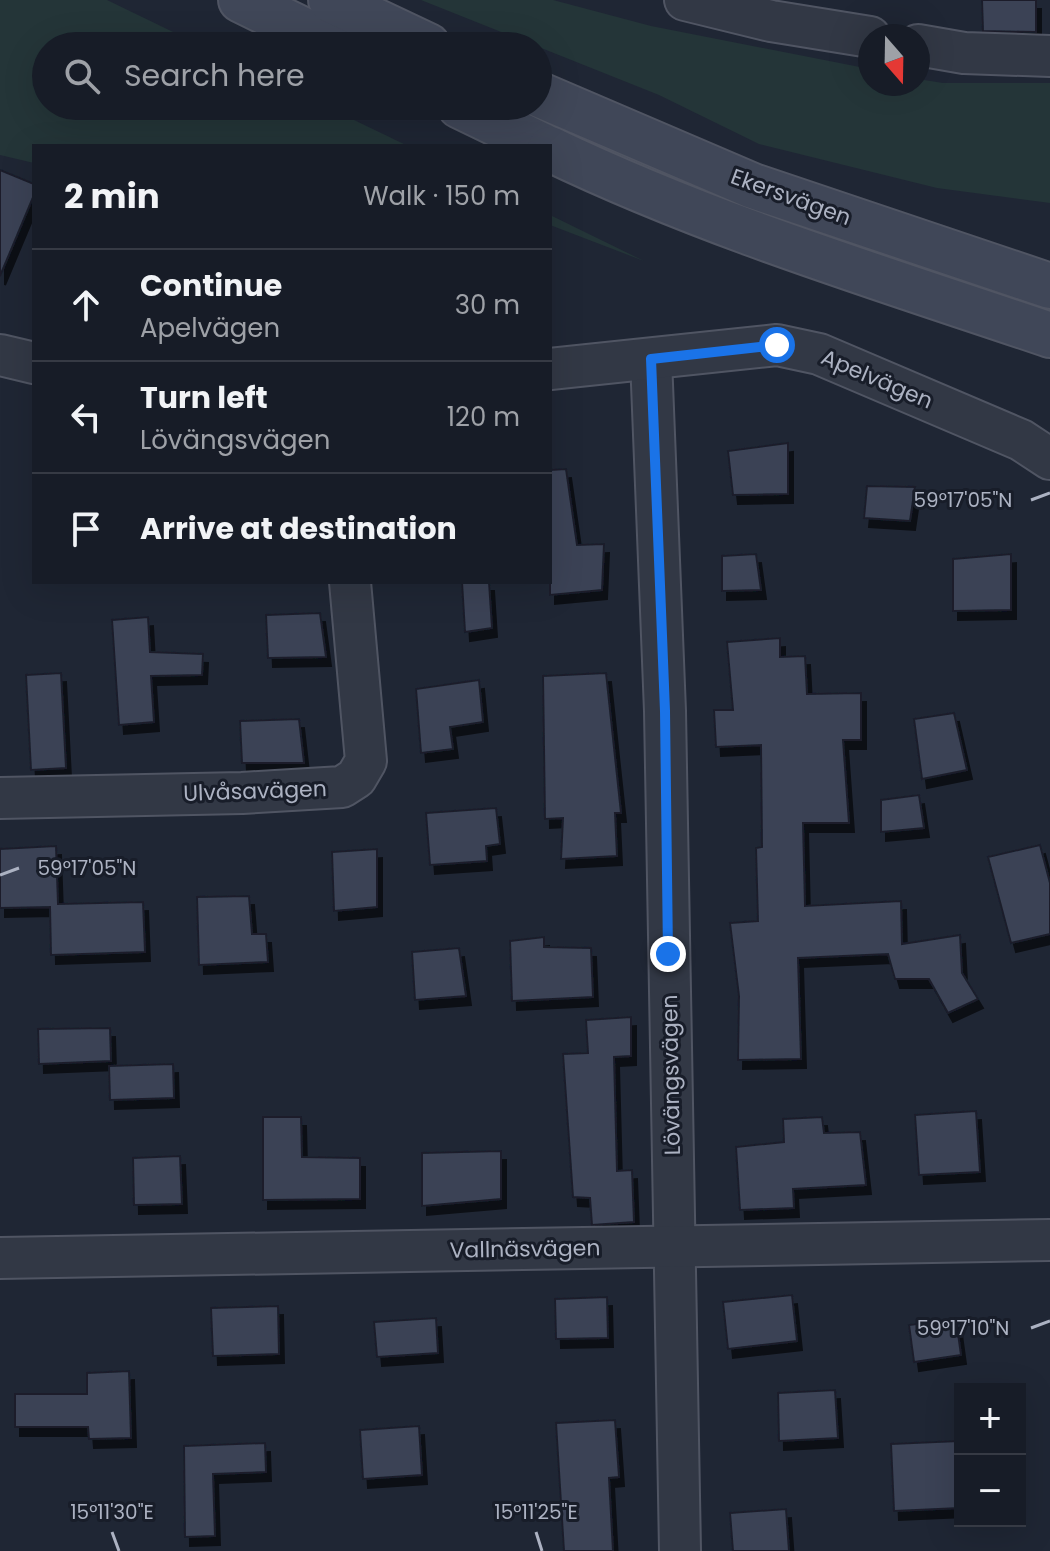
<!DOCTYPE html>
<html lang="en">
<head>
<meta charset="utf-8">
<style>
  body { margin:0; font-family:Poppins,sans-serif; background:#242933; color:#f1f3f6 }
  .controls { position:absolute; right:24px; bottom:24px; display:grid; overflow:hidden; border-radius:0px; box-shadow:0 8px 32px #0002 }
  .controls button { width:72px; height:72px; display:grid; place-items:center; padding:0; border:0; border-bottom:2px solid #363a44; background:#171c27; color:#f1f3f6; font:40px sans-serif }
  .compass { position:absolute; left:858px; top:24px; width:72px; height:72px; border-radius:50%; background:#171c27; box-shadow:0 8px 32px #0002; rotate:160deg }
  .stop { position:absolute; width:24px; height:24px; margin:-18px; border:6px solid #1a73e8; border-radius:50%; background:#fff }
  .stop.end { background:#1a73e8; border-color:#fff; box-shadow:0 2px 8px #0008 }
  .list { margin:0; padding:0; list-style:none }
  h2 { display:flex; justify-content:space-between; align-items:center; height:104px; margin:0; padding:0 32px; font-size:34px }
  h2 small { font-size:26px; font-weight:400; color:#9ea1a7 }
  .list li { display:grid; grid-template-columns:52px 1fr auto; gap:24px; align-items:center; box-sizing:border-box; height:112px; padding:0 32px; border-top:2px solid #363a44 }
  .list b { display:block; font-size:30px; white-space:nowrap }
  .list p { margin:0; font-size:26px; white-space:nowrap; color:#9ea1a7 }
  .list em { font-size:26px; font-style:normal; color:#9ea1a7 }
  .icon { flex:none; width:44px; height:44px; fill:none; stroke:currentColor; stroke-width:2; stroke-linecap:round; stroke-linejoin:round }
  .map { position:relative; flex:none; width:1050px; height:1551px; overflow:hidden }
  .search { position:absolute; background:#171c27; box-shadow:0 8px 32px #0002; left:32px; top:32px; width:520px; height:88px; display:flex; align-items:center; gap:20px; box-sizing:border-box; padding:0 28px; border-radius:44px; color:#9ea1a7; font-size:30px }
  .panel { position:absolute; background:#171c27; box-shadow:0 8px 32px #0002; left:32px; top:144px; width:520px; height:440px; border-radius:0px }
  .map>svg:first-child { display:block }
  .green { fill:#243538 }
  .building { fill:#3b4355; stroke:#1a1f2c; stroke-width:2; filter:url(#shadow) }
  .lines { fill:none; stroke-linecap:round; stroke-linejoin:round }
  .minor-casing { stroke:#505563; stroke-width:44 }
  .secondary-casing { stroke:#505563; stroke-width:48 }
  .minor { stroke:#323845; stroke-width:40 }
  .secondary { stroke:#404758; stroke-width:44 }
  .route { stroke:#1a73e8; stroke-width:10 }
  .ticks { fill:none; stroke:#acb2c2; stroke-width:3 }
  .labels { text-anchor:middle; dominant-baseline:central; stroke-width:6; stroke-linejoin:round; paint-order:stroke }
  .street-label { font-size:22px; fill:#acb2c2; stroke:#181d29 }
  .ticks-label { font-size:20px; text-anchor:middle; fill:#acb2c2; stroke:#181d29; stroke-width:6; stroke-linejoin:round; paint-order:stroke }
</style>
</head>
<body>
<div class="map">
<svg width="1050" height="1551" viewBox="0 0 1050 1551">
  <defs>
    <filter id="shadow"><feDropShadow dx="5" dy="9" stdDeviation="0" flood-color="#0009"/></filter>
  </defs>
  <rect width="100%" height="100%" fill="#1f2634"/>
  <!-- green -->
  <g class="green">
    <path d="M0 0H107L202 46H46V106H325L408 146H34V163L0 155Z"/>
    <path d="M421 0H553L651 26 870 69V84H918V79L943 83H1050V203L937 188 759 144 659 95Z"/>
    <path d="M550 215 644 261 550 225Z"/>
  </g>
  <!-- building -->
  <g class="building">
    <path d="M982 0H1036V32L983 31Z"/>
    <path d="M0 170 34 184V195L0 276Z"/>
    <path d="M788 443V494L733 495 728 451Z"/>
    <path d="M566 469 577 545 604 544 602 590 550 595V470Z"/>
    <path d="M867 486 915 487 910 521 864 518Z"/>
    <path d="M756 554 761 590 722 591V556Z"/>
    <path d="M1011 554V610L953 611V559Z"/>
    <path d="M462 582H489L492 628 465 632Z"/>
    <path d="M320 613 326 657 268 658 266 615Z"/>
    <path d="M148 617 150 652 203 654 202 675 151 676 154 722 119 725 112 620Z"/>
    <path d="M780 638V657L805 656 807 694 861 693V740H843L849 823H803L805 906 901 901 902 944 960 935 962 973 978 999 948 1013 929 979H895L888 954 798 958 801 1059 738 1060 739 996 730 923 758 921 756 848 762 847 761 745 716 747 714 710H733L727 642Z"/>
    <path d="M61 673 66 768 31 770 26 675Z"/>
    <path d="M606 673 621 813H615L617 856 561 859 563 818 545 819 543 676Z"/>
    <path d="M479 680 483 722 450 727 453 749 421 753 416 689Z"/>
    <path d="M954 713 967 770 922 779 914 719Z"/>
    <path d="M299 719 304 763H242L240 721Z"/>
    <path d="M919 795 924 828 881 832V800Z"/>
    <path d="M496 808 500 844 486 846 487 861 430 865 426 813Z"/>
    <path d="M1040 845 1050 883V934L1011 943 988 857Z"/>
    <path d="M56 846 58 904 143 902 145 952 51 955 50 907 0 908V849Z"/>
    <path d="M377 849V907L334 911 332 852Z"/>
    <path d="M249 896 252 934H266L268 962 199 965 197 897Z"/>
    <path d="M544 937V947L591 948 593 997 512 1001 510 941Z"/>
    <path d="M459 948 466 996 415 1000 412 952Z"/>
    <path d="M631 1017V1056L614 1057 617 1171 632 1170 634 1222 592 1225 590 1198 573 1197 563 1054 588 1053 586 1020Z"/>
    <path d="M110 1028 111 1061 39 1064 38 1029Z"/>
    <path d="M173 1064 174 1098 110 1100 109 1066Z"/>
    <path d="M976 1111 980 1172 919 1175 915 1115Z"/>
    <path d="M263 1117H301L302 1157 360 1158V1199L263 1200Z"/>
    <path d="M822 1117 824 1133 860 1132 866 1185 793 1189 794 1208 740 1210 736 1147 784 1142 783 1119Z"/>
    <path d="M501 1151V1199L422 1206V1153Z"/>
    <path d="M180 1156 182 1204 134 1205 133 1158Z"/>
    <path d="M792 1295 797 1341 728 1349 723 1302Z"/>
    <path d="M607 1297 608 1338 556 1339 555 1299Z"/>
    <path d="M278 1306 279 1354 213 1356 211 1308Z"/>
    <path d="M436 1318 438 1353 377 1357 374 1322Z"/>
    <path d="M956 1319 961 1355 914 1362 909 1325Z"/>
    <path d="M129 1371 131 1438 89 1439 88 1427H15V1394H87V1373Z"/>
    <path d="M835 1390 838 1438 779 1441 778 1393Z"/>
    <path d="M615 1420 619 1477 609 1478 613 1551H564L556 1423Z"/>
    <path d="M419 1426 422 1475 363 1479 360 1430Z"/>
    <path d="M959 1441 960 1508 894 1511 891 1444Z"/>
    <path d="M265 1443 266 1472 213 1474 215 1536 185 1537 184 1446Z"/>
    <path d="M786 1509 789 1551H733L730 1513Z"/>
  </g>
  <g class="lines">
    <defs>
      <g id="minor">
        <path d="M685 0 771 21 870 37"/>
        <path d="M918 45 964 53 1050 56"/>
        <path d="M0 355 34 363"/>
        <path d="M651 359 665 711 680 1551"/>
        <path d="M550 369 777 345 819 354 1021 440 1050 459"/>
        <path d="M0 798 242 793 342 787 356 778 366 761 350 582"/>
        <path d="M0 1258 1050 1240"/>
      </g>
      <g id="secondary">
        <path d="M241 0 336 46"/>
        <path d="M331 0 428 46"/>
        <path d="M538 94 753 186 1050 286"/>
        <path d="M460 106 543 146"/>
        <path d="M550 149C710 226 882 278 1050 335"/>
      </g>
    </defs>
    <!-- minor casing -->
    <use href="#minor" class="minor-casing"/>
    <!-- secondary casing -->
    <use href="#secondary" class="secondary-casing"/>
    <!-- minor -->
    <use href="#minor" class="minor"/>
    <!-- secondary -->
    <use href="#secondary" class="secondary"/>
  </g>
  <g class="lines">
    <!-- route -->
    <path class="route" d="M668 954 665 711 651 359 777 345"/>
  </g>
  <!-- ticks -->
  <path class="ticks" d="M1031 500 1050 493M0 875 19 868M1031 1328 1050 1321M112 1532 119 1551M536 1532 542 1551"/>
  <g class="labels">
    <!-- street labels -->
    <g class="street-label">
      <text transform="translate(791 197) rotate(20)">Ekersvägen</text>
      <text transform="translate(877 379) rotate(23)">Apelvägen</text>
      <text transform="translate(255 791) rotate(-2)">Ulvåsavägen</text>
      <text transform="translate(671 1075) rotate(-91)">Lövängsvägen</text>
      <text transform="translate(525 1249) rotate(-1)">Vallnäsvägen</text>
    </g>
  </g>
  <g class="ticks-label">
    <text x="963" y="507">59°17'05"N</text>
    <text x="87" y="875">59°17'05"N</text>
    <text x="963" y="1335">59°17'10"N</text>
    <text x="112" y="1519">15°11'30"E</text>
    <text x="536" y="1519">15°11'25"E</text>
  </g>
</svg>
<div class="controls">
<button>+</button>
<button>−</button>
</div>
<svg class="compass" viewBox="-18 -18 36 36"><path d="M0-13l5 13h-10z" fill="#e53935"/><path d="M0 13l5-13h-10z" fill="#9ea1a7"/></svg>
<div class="stop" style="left:777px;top:345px"></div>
<div class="stop end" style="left:668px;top:954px"></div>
<div class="search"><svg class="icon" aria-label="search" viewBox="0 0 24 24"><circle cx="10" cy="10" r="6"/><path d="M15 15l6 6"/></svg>Search here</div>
<section class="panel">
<h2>2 min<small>Walk · 150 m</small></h2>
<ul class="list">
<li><svg class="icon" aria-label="ahead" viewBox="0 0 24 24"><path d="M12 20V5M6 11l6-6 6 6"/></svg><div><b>Continue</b><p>Apelvägen</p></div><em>30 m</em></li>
<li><svg class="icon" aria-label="left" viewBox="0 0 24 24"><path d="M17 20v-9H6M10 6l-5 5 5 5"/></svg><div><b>Turn left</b><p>Lövängsvägen</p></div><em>120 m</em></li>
<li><svg class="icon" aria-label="arrive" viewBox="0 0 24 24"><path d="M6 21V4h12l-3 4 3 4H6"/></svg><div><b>Arrive at destination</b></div></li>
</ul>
</section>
</div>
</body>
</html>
